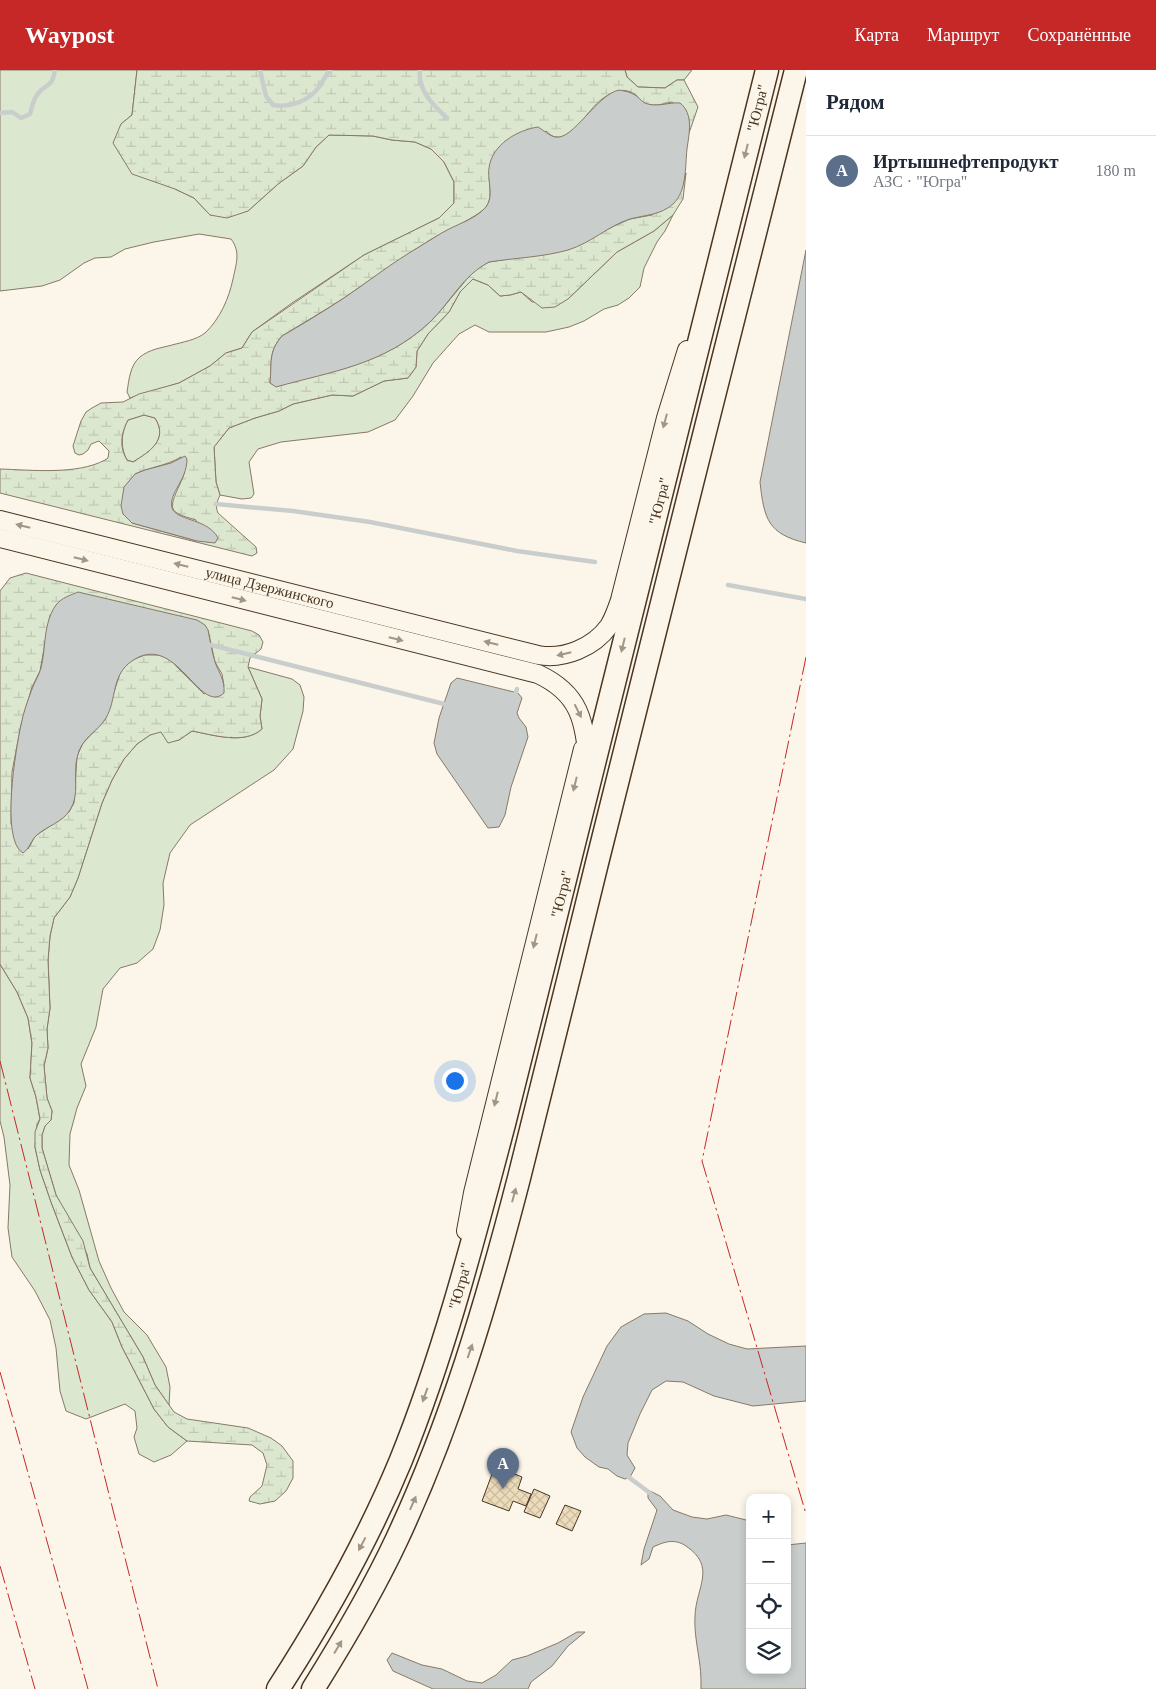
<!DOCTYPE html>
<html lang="ru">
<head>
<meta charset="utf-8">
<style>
  body { margin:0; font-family:"Times New Roman",serif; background:#f6f6f7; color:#1f2937 }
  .controls { position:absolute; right:15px; bottom:15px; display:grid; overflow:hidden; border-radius:10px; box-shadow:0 2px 8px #0003 }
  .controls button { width:45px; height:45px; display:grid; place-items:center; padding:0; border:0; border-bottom:1px solid #e0e1e3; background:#fff; color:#1f2937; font:25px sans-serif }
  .you { position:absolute; left:454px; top:1010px; width:18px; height:18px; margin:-12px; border:4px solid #fff; border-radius:50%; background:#1a73e8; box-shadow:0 0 0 8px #1a73e833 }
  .badge { display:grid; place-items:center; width:32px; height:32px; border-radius:50%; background:#c62828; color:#fff; font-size:16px; font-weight:700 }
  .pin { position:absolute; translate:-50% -41px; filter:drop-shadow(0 1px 2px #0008) }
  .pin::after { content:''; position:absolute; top:26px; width:18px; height:15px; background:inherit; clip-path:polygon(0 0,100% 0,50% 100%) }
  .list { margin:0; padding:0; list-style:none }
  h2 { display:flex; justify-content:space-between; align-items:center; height:65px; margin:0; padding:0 20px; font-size:21px }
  h2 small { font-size:16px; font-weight:400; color:#747a83 }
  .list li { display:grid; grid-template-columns:32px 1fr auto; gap:15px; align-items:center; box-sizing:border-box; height:70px; padding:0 20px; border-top:1px solid #e0e1e3 }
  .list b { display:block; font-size:19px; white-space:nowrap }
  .list p { margin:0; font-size:16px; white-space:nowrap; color:#747a83 }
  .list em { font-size:16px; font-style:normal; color:#747a83 }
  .icon { flex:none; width:28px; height:28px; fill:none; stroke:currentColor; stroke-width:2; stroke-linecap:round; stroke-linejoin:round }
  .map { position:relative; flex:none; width:806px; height:1619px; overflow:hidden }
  header { display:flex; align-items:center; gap:30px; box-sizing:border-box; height:70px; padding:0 25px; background:#c62828; color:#fff }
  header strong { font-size:24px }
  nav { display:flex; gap:28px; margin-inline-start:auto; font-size:18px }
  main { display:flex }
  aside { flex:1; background:#fff }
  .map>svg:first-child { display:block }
  .grass { fill:#dce7d0; stroke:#887966 }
  .wetland { fill:url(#wetland-marsh); stroke:#887966; fill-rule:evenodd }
  .water { fill:#c9cecd; stroke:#887966 }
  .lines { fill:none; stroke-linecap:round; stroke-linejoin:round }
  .stream { stroke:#c9cecd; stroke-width:4.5 }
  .building { fill:url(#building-cross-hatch); stroke:#4a3520 }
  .tertiary-casing { stroke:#4a3520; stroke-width:20 }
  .trunk-casing { stroke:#4a3520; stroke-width:25 }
  .tertiary { stroke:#fbf6e9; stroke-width:18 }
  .trunk { stroke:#fbf6e9; stroke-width:22 }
  .power { stroke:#c62828; stroke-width:1; stroke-dasharray:18 4 2.5 4; stroke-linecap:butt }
  .oneway { fill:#a29684 }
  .labels { text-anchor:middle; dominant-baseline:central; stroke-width:4; stroke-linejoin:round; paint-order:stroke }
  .street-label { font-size:15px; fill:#4a3520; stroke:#fbf6e9 }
</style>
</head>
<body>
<header>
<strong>Waypost</strong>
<nav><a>Карта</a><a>Маршрут</a><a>Сохранённые</a></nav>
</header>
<main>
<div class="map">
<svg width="806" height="1619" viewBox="0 0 806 1619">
  <defs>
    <pattern id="wetland-marsh" width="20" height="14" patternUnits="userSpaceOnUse" patternTransform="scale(1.25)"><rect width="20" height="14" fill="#dce7d0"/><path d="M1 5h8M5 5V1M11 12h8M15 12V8" fill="none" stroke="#bec7b2"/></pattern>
    <pattern id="building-cross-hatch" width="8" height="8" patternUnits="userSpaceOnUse" patternTransform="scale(1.25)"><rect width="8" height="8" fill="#ecdcbc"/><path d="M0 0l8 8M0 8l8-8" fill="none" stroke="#ccbda1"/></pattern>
  </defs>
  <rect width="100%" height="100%" fill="#fbf6e9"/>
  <!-- grass -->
  <g class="grass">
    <path d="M0 0H137L132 45 121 54 175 119 194 128 210 145 248 141 278 114 303 96 316 77 329 65 373 66 392 70 415 72 431 79 444 92 454 112V133L439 148 364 185 292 233 252 262 242 278 226 283 210 296 179 313 130 328 127 322C129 310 130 295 140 287 150 279 161 278 172 275 183 272 196 270 205 263 220 249 229 228 233 209 236 194 241 182 231 169L199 164 154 172 125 179 111 187 95 188 84 193 60 210 42 216 0 221Z"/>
    <path d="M625 0H692L684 10H677L665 18 638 17 627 7Z"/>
    <path d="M673 145 665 161 657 172 644 198 640 217 629 228 618 235 604 239 584 251 569 257 546 262H489L475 255 459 264 433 293 413 326 395 350 368 362 281 372 258 379 249 392 254 424 251 428 242 429 220 425 216 412 214 377 229 358 255 348 279 341 293 334 332 325 353 326 384 311 408 308 416 297 417 281 428 264 449 242 460 222 473 209 488 215 500 226 510 225 521 222 532 232 568 229 617 182 654 161Z"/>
    <path d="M144 345 155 348C169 370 149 382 133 392L127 390C120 377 121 363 128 350Z"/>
    <path d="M248 597 292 609 300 615 304 627 303 641 293 679 274 700 190 755 170 783 163 813 164 835 160 860 153 879 137 893 120 898 103 919 96 957 81 994 86 1016 77 1038 70 1064 69 1095 79 1120 99 1191 111 1218 124 1242 147 1265 166 1297 170 1317 169 1335 155 1315 143 1287 90 1198 87 1184 56 1125 42 1078V1065L45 1056 51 1050 52 1041 47 1028 44 996 48 978 47 959 50 938 48 890 50 866 54 848 70 827 78 808 102 733 112 710 124 689 137 674 150 665 161 661 168 672 179 670 192 661C214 665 244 675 262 659L260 646 262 629Z"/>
    <path d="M0 894 17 922 28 948 32 973 30 1008 36 1027 40 1049 37 1054 35 1077 40 1100 51 1132 72 1187 89 1220 112 1252 122 1277 154 1339 168 1357 187 1371 171 1385 154 1392 139 1384 134 1367 137 1358 135 1341 125 1334 86 1349 66 1341 60 1321 56 1278 50 1250 35 1221 12 1187 8 1158 10 1115 4 1067 0 1051Z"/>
  </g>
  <!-- wetland -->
  <g class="wetland">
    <path d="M137 0H625L627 7 638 17 665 18 677 10H684L698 37 689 63V49L672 32C662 34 651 38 642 32 640 31 639 28 637 26 626 17 616 20 605 27 590 35 574 70 556 67 552 67 549 63 546 61L489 108C490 117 492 129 486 137 478 147 443 162 430 170 401 188 373 208 344 228 324 241 303 253 282 266 268 282 272 293 270 313L276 316C333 301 385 294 430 252 447 235 461 214 478 197L489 192 569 179 614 156 630 149 652 145 679 125 686 103 683 129 673 145 654 161 617 182 568 229 555 237 542 238 521 222 510 225 500 226 488 215 473 209 460 222 449 242 428 264 417 281 416 297 408 308 384 311 353 326 332 325 293 334 279 341 255 348 229 358 214 377 216 412 220 425C217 432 215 436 218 443L256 477 257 483 252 486 0 423V399C32 400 77 405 105 390L108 388 109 381 99 371 91 374 88 380 83 384 79 385 75 383 73 376 81 351 86 342 92 338 101 333 123 332 139 324 179 313 210 296 226 283 242 278 252 262 364 185 439 148 454 133V112L444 92 431 79 415 72 392 70 373 66 329 65 316 77 303 96 278 114 248 141 227 148 210 145 194 128 175 119 132 104 113 73 121 54 132 45ZM144 345 155 348C169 370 149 382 133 392L127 390C119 377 121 363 128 350ZM181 387C182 392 184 398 184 403 184 406 181 411 180 414 168 440 168 442 196 450L197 471 132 453 123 444 135 404C150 397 166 396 181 387Z"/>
    <path d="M26 503 252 561 259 565 263 572 261 579 250 588 248 597 262 629 260 646 262 659C244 675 214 665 192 661L179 670 168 673 161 662 150 665 137 674 124 689 112 710 102 733 78 808 70 827 54 848 50 866 48 890 50 938 47 959 48 978 44 996 47 1028 52 1041 51 1050 45 1056 42 1065V1078L56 1125 83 1171 90 1198 143 1287 155 1315 174 1342 187 1349 248 1358 271 1368 282 1376 293 1391V1408L286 1421 275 1431 260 1434 249 1431 250 1427 262 1416 267 1395 263 1383 252 1375 187 1371 168 1357 154 1339 122 1277 112 1252 89 1220 72 1187 51 1132 40 1100 35 1077V1062L40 1049 36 1027 30 1008 32 973 28 948 17 922 0 894V521L10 508ZM50 545 208 560 215 592 222 604 224 616 204 624 169 589 159 585H145L132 590 121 600 105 650 83 673 77 686 74 733 69 742 61 749 38 764 34 768 28 779 11 754 12 702 21 655 32 617 40 601Z"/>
  </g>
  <!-- water -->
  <g class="water">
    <path d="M619 20C625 21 630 22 635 25 640 28 642 33 648 34 659 37 669 32 680 33 694 44 689 64 687 79 685 97 687 121 673 134 661 145 645 145 630 149 608 156 591 173 568 180 543 187 515 188 489 192 463 205 450 233 430 252 384 295 333 301 276 317L270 313C272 293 268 282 282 266 303 254 324 241 344 228 369 211 393 192 419 177 429 171 439 164 449 159 461 153 476 148 485 138 495 127 487 111 489 98 492 74 518 60 538 57 543 60 550 66 555 67 573 71 596 25 619 20Z"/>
    <path d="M806 180V473C768 464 764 449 760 412Z"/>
    <path d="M185 386 187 389C187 394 186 399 184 404 181 414 167 429 173 440 180 451 208 449 218 468L215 473 197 471 132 453 123 444 121 436 124 417 135 404 145 400 171 393Z"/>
    <path d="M78 522 197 550 205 555 208 560C210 570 212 582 215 592 219 603 225 610 224 623 199 646 176 560 132 591 111 605 117 629 106 648 97 663 81 667 77 688 73 705 80 725 70 740 63 752 47 756 37 765 31 770 30 778 23 783 0 770 16 678 21 655 23 643 28 630 32 619 35 611 39 605 41 598 46 578 43 553 56 535 61 528 71 525 78 522Z"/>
    <path d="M457 608 518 623 522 628 517 643 519 648 526 657 528 667 511 717 505 745 499 757 488 758 437 684 434 673 439 648 451 613Z"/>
    <path d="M666 1243 688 1251 708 1264 729 1274 747 1279 806 1276V1331L753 1336 714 1326 683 1312 666 1311 652 1320 640 1344 628 1373 627 1385 635 1398 630 1407 625 1409 617 1406 608 1399 599 1397 585 1387 577 1378 571 1362 583 1327 607 1276 621 1257 644 1244Z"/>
    <path d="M648 1420 660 1426 673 1440 692 1447 707 1449 726 1445 750 1451V1600H787V1475L806 1473V1619H701C701 1611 701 1603 700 1596 698 1579 694 1563 695 1546 696 1517 717 1497 686 1476 674 1468 664 1472 653 1477L649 1489 641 1495 644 1479 657 1440 648 1428Z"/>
    <path d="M577 1562H585L568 1576 552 1596 531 1612 528 1619H433L393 1601 387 1590 392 1583 422 1595 442 1599 467 1611 482 1613 496 1605 512 1590 527 1586 558 1573Z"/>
  </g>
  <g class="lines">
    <!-- stream -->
    <g class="stream">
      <path d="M260 0 266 26 273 35C290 38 309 31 319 17 323 11 326 5 330 0"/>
      <path d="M420 0C417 20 434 36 447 48"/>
      <path d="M0 43 12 42 21 48 30 44C32 38 33 30 37 25 44 13 52 20 55 0"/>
      <path d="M216 434 293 441 370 452 517 481 595 492"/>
      <path d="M728 515 806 529"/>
      <path d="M211 575 448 635"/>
      <path d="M514 628 517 619"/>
      <path d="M625 1404C634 1412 643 1417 652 1425"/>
    </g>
  </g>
  <!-- building -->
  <g class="building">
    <path d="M495 1396 522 1407 518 1419 531 1424 526 1436 513 1431 509 1441 482 1431Z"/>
    <path d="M534 1419 550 1426 540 1448 524 1442Z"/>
    <path d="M565 1435 581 1441 572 1461 556 1454Z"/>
  </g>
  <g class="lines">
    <defs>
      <g id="tertiary">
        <path id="s1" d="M0 450 538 585C564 590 594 577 609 556 614 548 617 539 620 530L666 348 687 280"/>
        <path d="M0 468 538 604C583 625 584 654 589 698"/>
        <path d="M466 1161 473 1123 583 679"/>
      </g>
      <g id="trunk">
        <path id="s2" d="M278 1619C325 1546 368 1470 401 1390 445 1281 474 1167 504 1054L767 0"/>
        <path d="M313 1619C343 1571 372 1522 396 1471 451 1354 487 1232 519 1108 546 1003 571 898 597 793 662 529 730 264 796 0"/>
      </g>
    </defs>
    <!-- tertiary casing -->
    <use href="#tertiary" class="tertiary-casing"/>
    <!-- trunk casing -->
    <use href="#trunk" class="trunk-casing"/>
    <!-- tertiary -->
    <use href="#tertiary" class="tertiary"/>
    <!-- trunk -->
    <use href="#trunk" class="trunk"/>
    <!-- power -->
    <g class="power">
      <path d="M806 587 702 1091 806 1444"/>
      <path d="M0 991 158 1619"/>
      <path d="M0 1302 88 1619"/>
      <path d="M0 1496 35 1619"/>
    </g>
  </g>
  <!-- one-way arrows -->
  <defs><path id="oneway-solid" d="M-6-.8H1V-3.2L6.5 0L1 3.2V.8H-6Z" transform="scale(1.25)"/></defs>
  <g class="oneway">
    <use href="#oneway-solid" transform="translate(746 81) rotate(104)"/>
    <use href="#oneway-solid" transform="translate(665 351) rotate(105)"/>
    <use href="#oneway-solid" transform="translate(23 456) rotate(-166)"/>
    <use href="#oneway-solid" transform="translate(81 489) rotate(14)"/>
    <use href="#oneway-solid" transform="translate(181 495) rotate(-166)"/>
    <use href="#oneway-solid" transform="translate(239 529) rotate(14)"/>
    <use href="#oneway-solid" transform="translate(396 569) rotate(14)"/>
    <use href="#oneway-solid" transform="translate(491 573) rotate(-166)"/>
    <use href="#oneway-solid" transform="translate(623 575) rotate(104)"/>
    <use href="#oneway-solid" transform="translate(564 584) rotate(167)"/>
    <use href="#oneway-solid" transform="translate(578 641) rotate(63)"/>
    <use href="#oneway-solid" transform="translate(575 714) rotate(104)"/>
    <use href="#oneway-solid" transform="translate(535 871) rotate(104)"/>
    <use href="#oneway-solid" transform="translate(496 1029) rotate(104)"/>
    <use href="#oneway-solid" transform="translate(514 1125) rotate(-75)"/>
    <use href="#oneway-solid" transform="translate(470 1281) rotate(-71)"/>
    <use href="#oneway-solid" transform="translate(425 1325) rotate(110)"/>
    <use href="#oneway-solid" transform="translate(413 1433) rotate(-66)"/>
    <use href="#oneway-solid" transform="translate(362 1474) rotate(118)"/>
    <use href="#oneway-solid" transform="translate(338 1577) rotate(-59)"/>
  </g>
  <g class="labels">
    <!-- street labels -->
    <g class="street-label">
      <text stroke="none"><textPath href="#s2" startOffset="1659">"Югра"</textPath></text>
      <text stroke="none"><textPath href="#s2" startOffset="1254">"Югра"</textPath></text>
      <text stroke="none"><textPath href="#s1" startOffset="278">улица Дзержинского</textPath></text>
      <text stroke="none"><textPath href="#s2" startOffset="849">"Югра"</textPath></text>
      <text stroke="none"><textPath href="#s2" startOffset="444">"Югра"</textPath></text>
    </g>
  </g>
</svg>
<div class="controls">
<button>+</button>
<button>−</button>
<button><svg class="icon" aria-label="locate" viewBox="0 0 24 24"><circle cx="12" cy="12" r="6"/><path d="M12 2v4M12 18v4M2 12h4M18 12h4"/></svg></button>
<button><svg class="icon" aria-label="layers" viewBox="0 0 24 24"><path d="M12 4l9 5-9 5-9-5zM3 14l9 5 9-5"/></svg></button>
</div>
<div class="you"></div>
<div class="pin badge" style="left:503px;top:1419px;background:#5c6f8a">A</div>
</div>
<aside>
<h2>Рядом<small></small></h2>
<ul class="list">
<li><span class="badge" style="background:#5c6f8a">A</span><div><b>Иртышнефтепродукт</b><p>АЗС · &quot;Югра&quot;</p></div><em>180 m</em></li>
</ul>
</aside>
</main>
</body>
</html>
